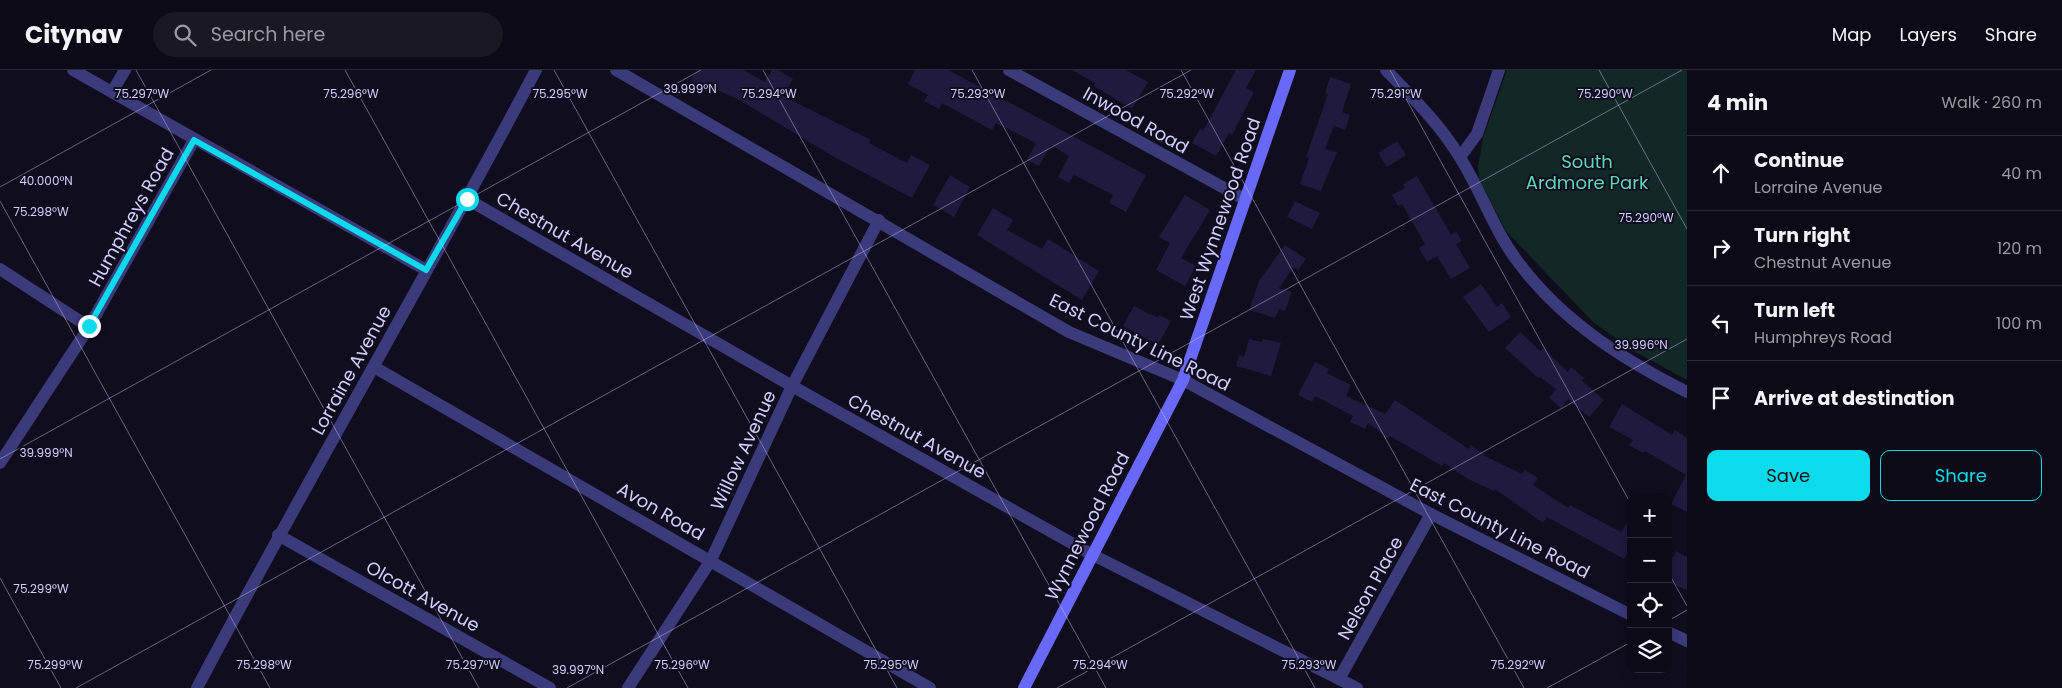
<!DOCTYPE html>
<html lang="en">
<head>
<meta charset="utf-8">
<style>
  body { margin:0; font-family:Poppins,sans-serif; background:#1a1823; color:#f1f3f6 }
  .controls { position:absolute; right:15px; bottom:15px; display:grid; overflow:hidden; border-radius:10px; box-shadow:0 2px 12px #0003 }
  .controls button { width:45px; height:45px; display:grid; place-items:center; padding:0; border:0; border-bottom:1px solid #2c2b35; background:#0c0a16; color:#f1f3f6; font:25px sans-serif }
  .stop { position:absolute; width:15px; height:15px; margin:-11px; border:4px solid #0bdbeb; border-radius:50%; background:#fff }
  .stop.end { background:#0bdbeb; border-color:#fff; box-shadow:0 1px 5px #0008 }
  .list { margin:0; padding:0; list-style:none }
  h2 { display:flex; justify-content:space-between; align-items:center; height:65px; margin:0; padding:0 20px; font-size:21px }
  h2 small { font-size:16px; font-weight:400; color:#9a9aa1 }
  .list li { display:grid; grid-template-columns:32px 1fr auto; gap:15px; align-items:center; box-sizing:border-box; height:75px; padding:0 20px; border-top:1px solid #2c2b35 }
  .list b { display:block; font-size:19px; white-space:nowrap }
  .list p { margin:0; font-size:16px; white-space:nowrap; color:#9a9aa1 }
  .list em { font-size:16px; font-style:normal; color:#9a9aa1 }
  .actions { display:flex; gap:10px; padding:15px 20px }
  .actions a { flex:1; padding:11px 0; border:1px solid #0bdbeb; border-radius:10px; text-align:center; font-size:18px; color:#0bdbeb }
  .actions .main { background:#0bdbeb; color:#111 }
  .icon { flex:none; width:28px; height:28px; fill:none; stroke:currentColor; stroke-width:2; stroke-linecap:round; stroke-linejoin:round }
  .map { position:relative; flex:none; width:1687px; height:618px; overflow:hidden }
  header { display:flex; align-items:center; gap:30px; box-sizing:border-box; height:70px; padding:0 25px; background:#0c0a16; border-bottom:1px solid #2c2b35 }
  header strong { font-size:24px }
  nav { display:flex; gap:28px; margin-inline-start:auto; font-size:18px }
  .search { width:350px; height:45px; background:#1a1823; display:flex; align-items:center; gap:12px; box-sizing:border-box; padding:0 18px; border-radius:28px; color:#9a9aa1; font-size:19px }
  main { display:flex }
  aside { flex:1; background:#0c0a16 }
  .map>svg:first-child { display:block }
  .green { fill:#112826 }
  .building { fill:#201a3e }
  .lines { fill:none; stroke-linecap:round; stroke-linejoin:round }
  .minor { stroke:#3b3a7b; stroke-width:12 }
  .secondary { stroke:#6869f8; stroke-width:12 }
  .route { stroke:#0bdbeb; stroke-width:6 }
  .ticks { fill:none; stroke:#d1cdfd; stroke-width:1; stroke-opacity:0.45 }
  .labels { text-anchor:middle; dominant-baseline:central; stroke-width:4; stroke-linejoin:round; paint-order:stroke }
  .street-label { font-size:18px; fill:#d1cdfd; stroke:#100d1e }
  .park-label { font-size:18px; fill:#5dd8b6; stroke:#100d1e }
  .ticks-label { font-size:12px; text-anchor:middle; fill:#d1cdfd; stroke:#100d1e; stroke-width:4; stroke-linejoin:round; paint-order:stroke }
</style>
</head>
<body>
<header>
<strong>Citynav</strong>
<div class="search"><svg class="icon" aria-label="search" viewBox="0 0 24 24"><circle cx="10" cy="10" r="6"/><path d="M15 15l6 6"/></svg>Search here</div>
<nav><a>Map</a><a>Layers</a><a>Share</a></nav>
</header>
<main>
<div class="map">
<svg width="1687" height="618" viewBox="0 0 1687 618">
  <rect width="100%" height="100%" fill="#100d1e"/>
  <!-- green -->
  <path class="green" d="M1507 0H1687V310L1632 280 1593 252 1506 161 1479 109 1478 97 1483 68Z"/>
  <!-- building -->
  <g class="building">
    <path d="M697 0H743L765 12 772 0H778L793 9 783 26 871 70 869 73 907 93 911 85 930 95 912 128 836 88 741 31 713 18 710 22 690 11Z"/>
    <path d="M915 0H948L1146 105 1126 142 1109 133 1113 125 1074 105 1069 113 1058 107 1069 86 1051 75 1039 96 1027 90 1036 73 996 53 992 60 942 33 939 39 924 31 928 25 908 14Z"/>
    <path d="M1072 0H1126L1148 12 1132 39 1094 16 1095 13Z"/>
    <path d="M1236 0H1256L1246 18 1254 22 1232 65 1229 63 1216 86 1192 73 1200 59 1203 61Z"/>
    <path d="M1330 7 1351 14 1342 42 1350 45 1345 60 1334 56 1325 79 1337 82 1321 121 1300 114 1309 88 1306 87 1328 24 1325 23Z"/>
    <path d="M1397 71 1406 85 1387 97 1378 83Z"/>
    <path d="M950 105 970 117 954 147 933 135Z"/>
    <path d="M1417 106 1451 165 1456 162 1462 171 1456 174 1470 198 1451 209 1437 186 1427 192 1419 178 1425 174 1402 134 1398 136 1392 125 1405 118 1403 114Z"/>
    <path d="M1185 125 1210 140 1181 188 1196 196 1185 216 1156 200 1170 173 1159 167Z"/>
    <path d="M1295 131 1320 143 1312 159 1287 147Z"/>
    <path d="M993 138 1013 150 1007 160 1042 179 1048 169 1099 201 1082 230 977 165Z"/>
    <path d="M1285 175 1306 189 1298 200 1293 197 1279 218 1292 222 1285 241 1279 239 1275 248 1249 240 1259 211Z"/>
    <path d="M1481 214 1497 237 1502 233 1511 247 1489 262 1463 227Z"/>
    <path d="M1134 236 1149 244 1158 247 1159 245 1171 251 1158 275 1123 256Z"/>
    <path d="M1520 262 1540 281 1543 278 1568 302 1571 297 1584 308 1582 311 1604 330 1589 347 1568 329 1561 338 1549 328 1556 319 1540 307 1538 308 1505 278Z"/>
    <path d="M1249 269 1262 272 1263 269 1281 273 1271 306 1236 296 1239 285 1244 287Z"/>
    <path d="M1315 292 1329 299 1327 303 1351 315 1346 326 1385 344 1395 330 1469 379 1471 375 1484 384 1483 385 1522 404 1525 400 1538 408 1533 415 1568 438 1570 435 1621 462 1631 447V478L1624 489 1547 447 1543 453 1495 419 1494 421 1468 409 1444 393 1442 396 1390 366 1388 368 1368 353 1365 359 1350 352 1353 346 1315 326 1312 332 1298 325Z"/>
    <path d="M1622 334 1672 365 1675 360 1687 368V442L1671 434 1686 405 1645 381 1643 383 1629 375 1633 370 1609 357Z"/>
    <path d="M1676 481 1687 487V520L1668 512V495Z"/>
  </g>
  <g class="lines">
    <!-- minor -->
    <g class="minor">
      <path d="M73 0 426 200"/>
      <path d="M616 0 1069 262 1183 310 1431 444 1631 545"/>
      <path d="M1009 0 1246 130"/>
      <path d="M1386 0C1412 27 1439 53 1459 86 1481 120 1493 159 1518 192 1562 251 1622 289 1687 322"/>
      <path d="M112 22 125 0"/>
      <path d="M1460 87 1477 64 1499 0"/>
      <path d="M467 129 792 316 1091 484 1357 618"/>
      <path d="M0 199 89 257"/>
      <path d="M374 297 930 618"/>
      <path d="M0 393 89 257 194 70"/>
      <path d="M278 465 550 618"/>
      <path d="M1668 562 1687 571"/>
      <path d="M1339 609 1431 444"/>
      <path d="M197 618C307 410 426 208 536 0"/>
      <path d="M628 618 711 490 792 316 879 150"/>
    </g>
    <!-- secondary -->
    <path class="secondary" d="M1024 618 1183 310 1290 0"/>
  </g>
  <g class="lines">
    <!-- route -->
    <path class="route" d="M89 256 194 70 426 200 467 129"/>
  </g>
  <!-- ticks -->
  <path class="ticks" d="M136 0 479 618M345 0 688 618M554 0 897 618M763 0 1106 618M972 0 1315 618M1181 0 1524 618M1390 0 1631 434M1599 0 1687 159M0 117 211 0M0 131 270 618M0 389 701 0M1668 502 1687 536M0 508 61 618M1668 551 1687 540M76 618 1191 0M567 618 1682 0M1057 618 1687 269M1547 618 1631 572"/>
  <g class="labels">
    <!-- street labels -->
    <g class="street-label">
      <text transform="translate(1136 50) rotate(29)">Inwood Road</text>
      <text transform="translate(131 147) rotate(-61)">Humphreys Road</text>
      <text transform="translate(1220 149) rotate(-71)">West Wynnewood Road</text>
      <text transform="translate(565 165) rotate(30)">Chestnut Avenue</text>
      <text transform="translate(1140 272) rotate(26)">East County Line Road</text>
      <text transform="translate(351 300) rotate(-61)">Lorraine Avenue</text>
      <text transform="translate(917 366) rotate(29)">Chestnut Avenue</text>
      <text transform="translate(743 380) rotate(-65)">Willow Avenue</text>
      <text transform="translate(661 441) rotate(30)">Avon Road</text>
      <text transform="translate(1087 456) rotate(-63)">Wynnewood Road</text>
      <text transform="translate(1500 458) rotate(27)">East County Line Road</text>
      <text transform="translate(1370 518) rotate(-61)">Nelson Place</text>
      <text transform="translate(423 526) rotate(29)">Olcott Avenue</text>
    </g>
    <!-- park labels -->
    <g class="park-label">
      <text x="1587" y="91">South<tspan x="1587" dy="21">Ardmore Park</tspan></text>
    </g>
  </g>
  <g class="ticks-label">
    <text x="690" y="23">39.999°N</text>
    <text x="142" y="28">75.297°W</text>
    <text x="351" y="28">75.296°W</text>
    <text x="560" y="28">75.295°W</text>
    <text x="769" y="28">75.294°W</text>
    <text x="1187" y="28">75.292°W</text>
    <text x="1396" y="28">75.291°W</text>
    <text x="978" y="28">75.293°W</text>
    <text x="1605" y="28">75.290°W</text>
    <text x="46" y="115">40.000°N</text>
    <text x="41" y="146">75.298°W</text>
    <text x="1646" y="152">75.290°W</text>
    <text x="1641" y="279">39.996°N</text>
    <text x="46" y="387">39.999°N</text>
    <text x="41" y="523">75.299°W</text>
    <text x="55" y="599">75.299°W</text>
    <text x="264" y="599">75.298°W</text>
    <text x="473" y="599">75.297°W</text>
    <text x="682" y="599">75.296°W</text>
    <text x="891" y="599">75.295°W</text>
    <text x="1100" y="599">75.294°W</text>
    <text x="1309" y="599">75.293°W</text>
    <text x="1518" y="599">75.292°W</text>
    <text x="578" y="604">39.997°N</text>
  </g>
</svg>
<div class="controls">
<button>+</button>
<button>−</button>
<button><svg class="icon" aria-label="locate" viewBox="0 0 24 24"><circle cx="12" cy="12" r="6"/><path d="M12 2v4M12 18v4M2 12h4M18 12h4"/></svg></button>
<button><svg class="icon" aria-label="layers" viewBox="0 0 24 24"><path d="M12 4l9 5-9 5-9-5zM3 14l9 5 9-5"/></svg></button>
</div>
<div class="stop" style="left:467px;top:129px"></div>
<div class="stop end" style="left:89px;top:256px"></div>
</div>
<aside>
<h2>4 min<small>Walk · 260 m</small></h2>
<ul class="list">
<li><svg class="icon" aria-label="ahead" viewBox="0 0 24 24"><path d="M12 20V5M6 11l6-6 6 6"/></svg><div><b>Continue</b><p>Lorraine Avenue</p></div><em>40 m</em></li>
<li><svg class="icon" aria-label="right" viewBox="0 0 24 24"><path d="M7 20v-9h11M14 6l5 5-5 5"/></svg><div><b>Turn right</b><p>Chestnut Avenue</p></div><em>120 m</em></li>
<li><svg class="icon" aria-label="left" viewBox="0 0 24 24"><path d="M17 20v-9H6M10 6l-5 5 5 5"/></svg><div><b>Turn left</b><p>Humphreys Road</p></div><em>100 m</em></li>
<li><svg class="icon" aria-label="arrive" viewBox="0 0 24 24"><path d="M6 21V4h12l-3 4 3 4H6"/></svg><div><b>Arrive at destination</b></div></li>
</ul>
<div class="actions"><a class="main">Save</a><a>Share</a></div>
</aside>
</main>
</body>
</html>
